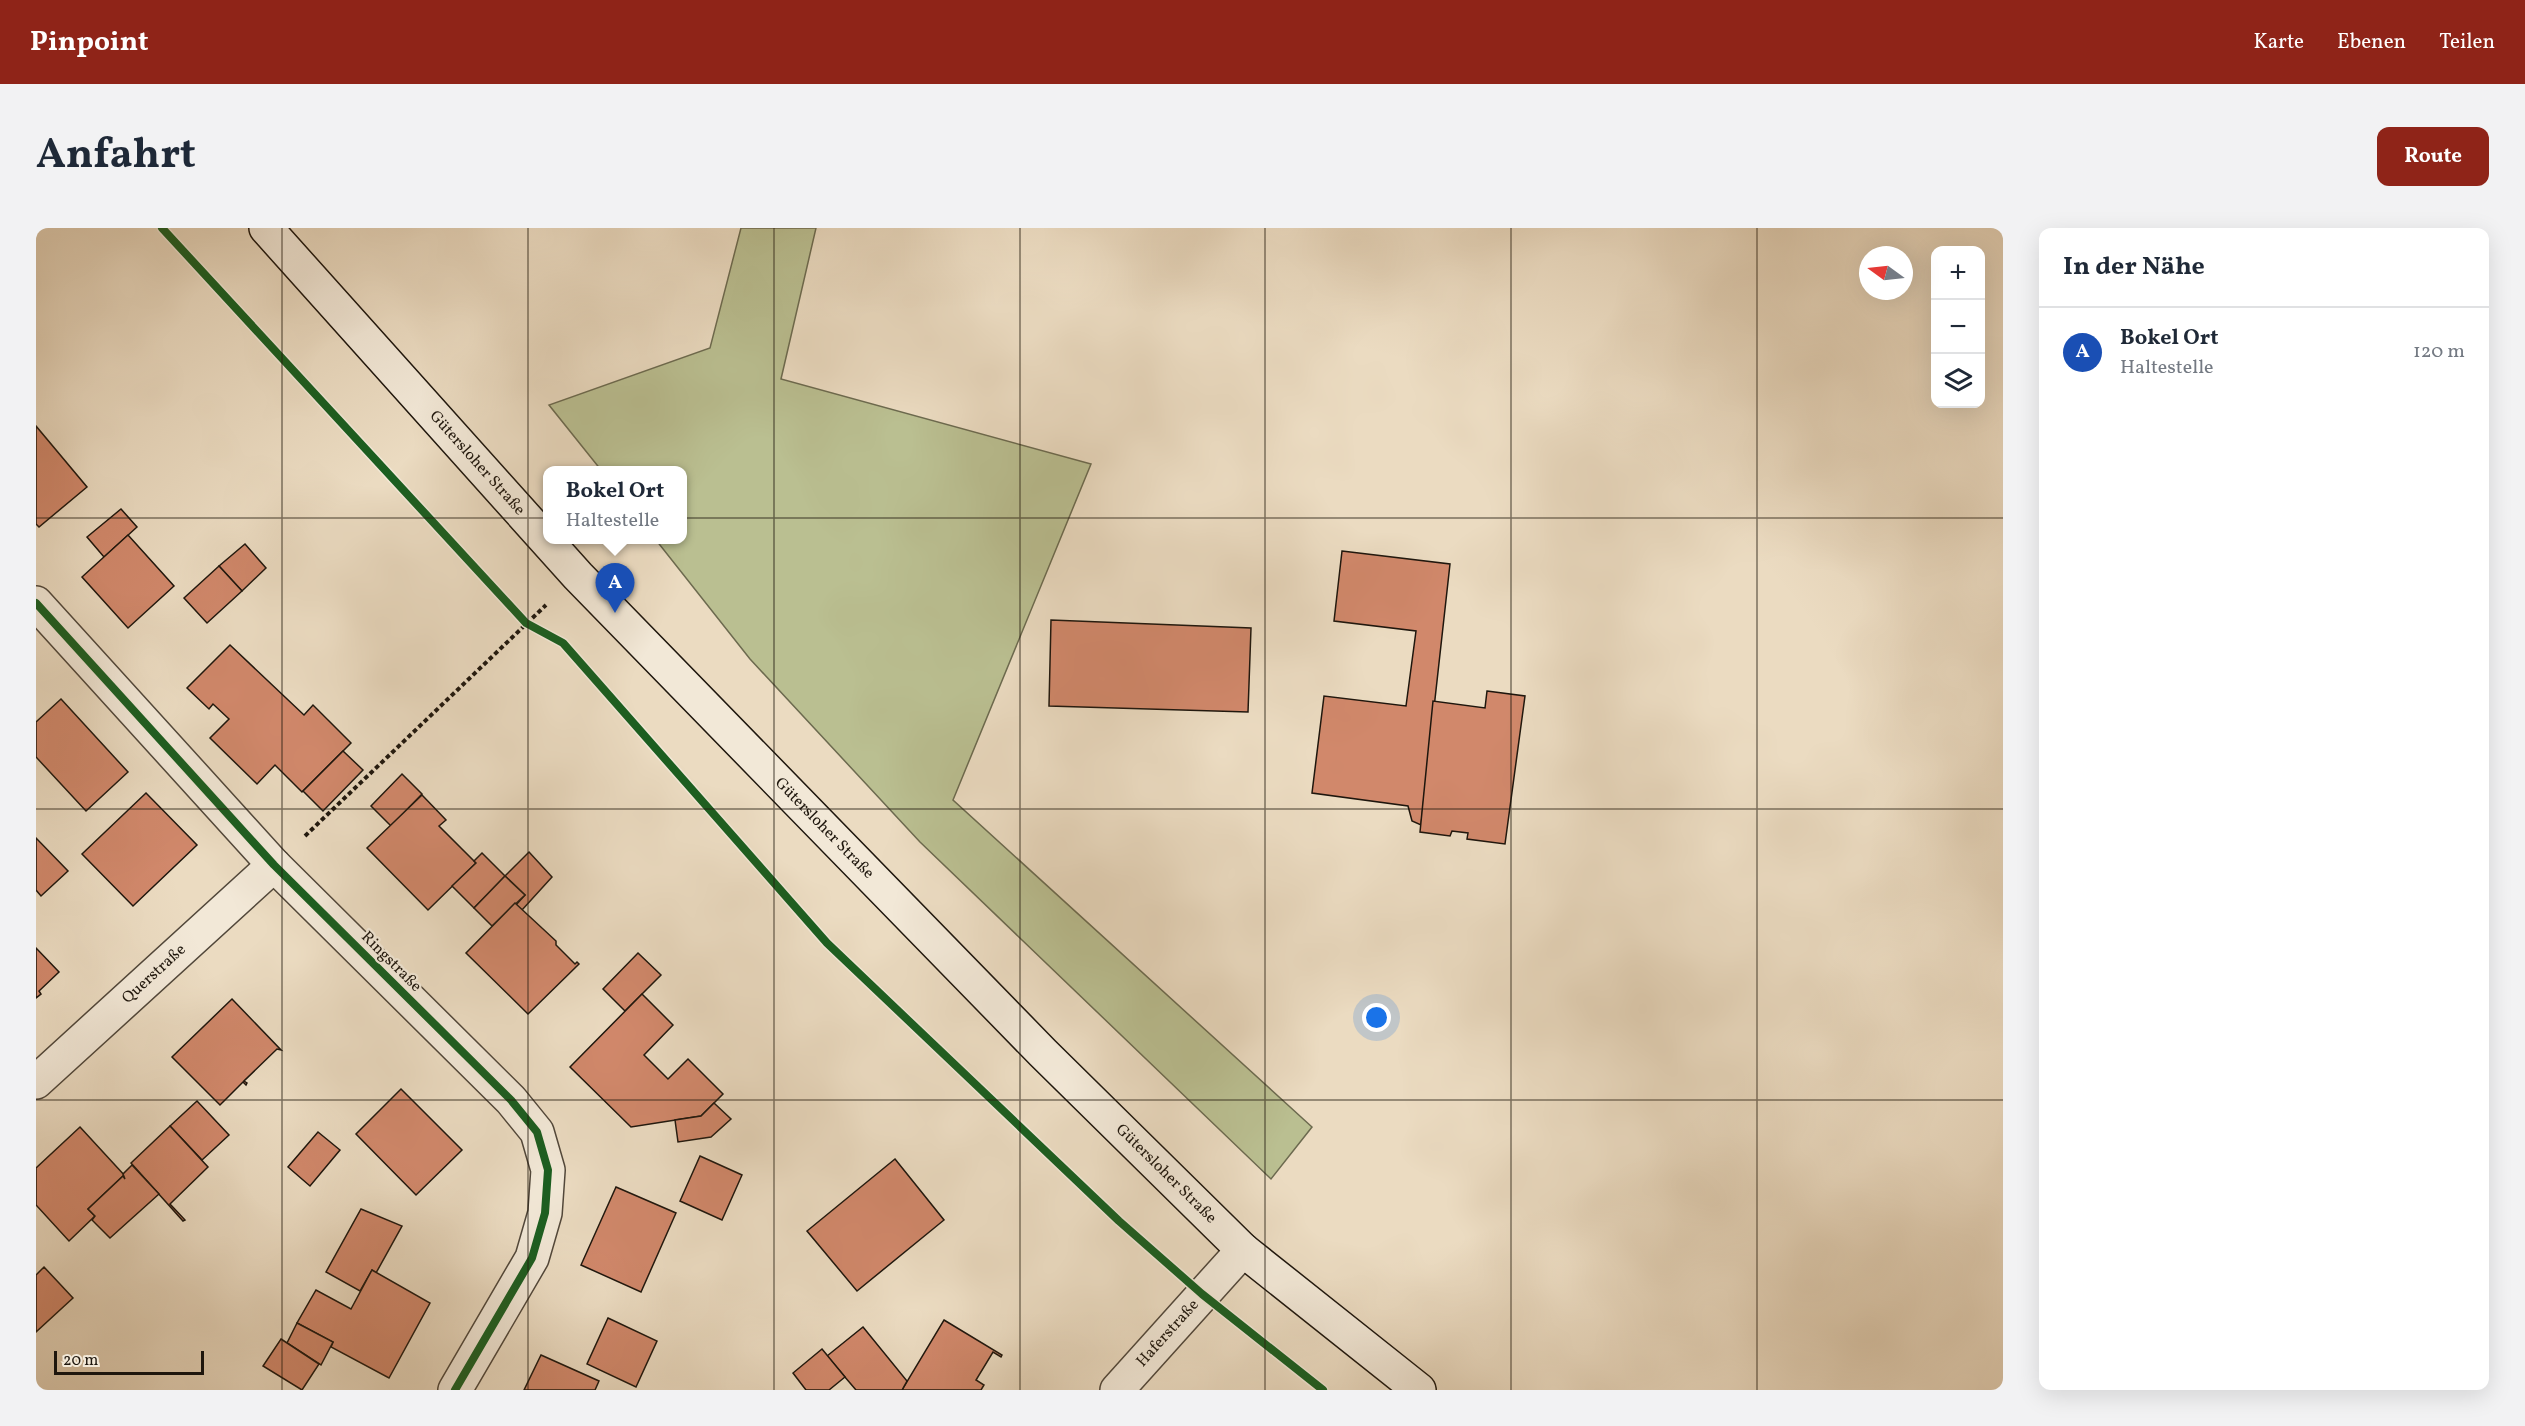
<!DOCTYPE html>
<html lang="de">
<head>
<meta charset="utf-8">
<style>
  body { margin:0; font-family:Vollkorn,serif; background:#f2f2f3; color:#1f2937 }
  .controls { position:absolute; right:18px; top:18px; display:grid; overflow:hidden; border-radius:12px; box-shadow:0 6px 24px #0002 }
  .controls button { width:54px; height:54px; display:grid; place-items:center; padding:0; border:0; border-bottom:2px solid #e0e1e3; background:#fff; color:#1f2937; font:30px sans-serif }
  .compass { position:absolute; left:1823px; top:18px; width:54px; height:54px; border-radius:50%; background:#fff; box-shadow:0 6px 24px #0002; rotate:285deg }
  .scale { position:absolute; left:18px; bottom:15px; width:150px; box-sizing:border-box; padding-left:6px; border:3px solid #1e160d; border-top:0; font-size:16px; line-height:21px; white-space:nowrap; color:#1e160d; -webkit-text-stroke:4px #f2e8d7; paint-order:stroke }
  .you { position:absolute; left:1341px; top:790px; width:21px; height:21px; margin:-15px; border:4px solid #fff; border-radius:50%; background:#1a73e8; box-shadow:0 0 0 9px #1a73e833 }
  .badge { display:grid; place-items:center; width:39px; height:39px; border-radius:50%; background:#8f2418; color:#fff; font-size:20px; font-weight:700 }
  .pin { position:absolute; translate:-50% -50px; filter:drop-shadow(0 2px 3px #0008) }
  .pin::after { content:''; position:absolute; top:32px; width:21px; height:18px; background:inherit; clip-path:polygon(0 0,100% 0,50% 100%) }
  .popup { position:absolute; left:507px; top:238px; width:144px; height:78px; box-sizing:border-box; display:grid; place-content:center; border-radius:12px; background:#fff; filter:drop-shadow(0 2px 4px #0005); font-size:20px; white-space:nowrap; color:#747a83 }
  .popup b { font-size:22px; color:#1f2937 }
  .popup::after { content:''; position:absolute; left:50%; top:100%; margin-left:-12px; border:12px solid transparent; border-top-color:#fff }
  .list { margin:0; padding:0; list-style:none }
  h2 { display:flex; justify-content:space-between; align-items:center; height:78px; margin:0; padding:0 24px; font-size:26px }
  h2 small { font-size:20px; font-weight:400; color:#747a83 }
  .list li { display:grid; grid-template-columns:39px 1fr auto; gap:18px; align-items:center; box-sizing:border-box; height:90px; padding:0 24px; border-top:2px solid #e0e1e3 }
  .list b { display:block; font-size:22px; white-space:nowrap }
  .list p { margin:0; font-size:20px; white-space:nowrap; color:#747a83 }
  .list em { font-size:20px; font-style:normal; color:#747a83 }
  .icon { flex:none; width:33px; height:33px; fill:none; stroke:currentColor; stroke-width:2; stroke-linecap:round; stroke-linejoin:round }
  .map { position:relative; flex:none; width:1967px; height:1162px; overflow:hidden; border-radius:12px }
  header { display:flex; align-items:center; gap:36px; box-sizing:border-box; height:84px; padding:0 30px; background:#8f2418; color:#fff }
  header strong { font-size:28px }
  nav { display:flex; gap:33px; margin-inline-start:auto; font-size:21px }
  .intro { display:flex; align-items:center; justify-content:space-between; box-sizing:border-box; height:144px; padding:0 36px }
  h1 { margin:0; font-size:42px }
  .button { padding:15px 27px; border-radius:12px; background:#8f2418; color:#fff; font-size:21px; font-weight:700 }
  main { display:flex; gap:36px; padding:0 36px }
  aside { flex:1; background:#fff; border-radius:12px; box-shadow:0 6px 24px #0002 }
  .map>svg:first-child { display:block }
  .green { fill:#babf91; stroke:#6c6a4f; stroke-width:1.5 }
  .building { fill:#d1886b; stroke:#1e160d; stroke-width:1.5 }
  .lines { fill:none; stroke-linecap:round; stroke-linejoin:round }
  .minor-casing { stroke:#51473a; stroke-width:36 }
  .secondary-casing { stroke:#1e160d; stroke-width:36 }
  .path { stroke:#1e160d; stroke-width:4; stroke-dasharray:4.5 3; stroke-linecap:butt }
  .minor { stroke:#f2e8d7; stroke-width:33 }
  .secondary { stroke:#f2e8d7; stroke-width:33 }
  .cycleway-casing { stroke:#f2e8d7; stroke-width:11 }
  .cycleway { stroke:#1b5e20; stroke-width:8 }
  .grid { fill:none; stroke:#1e160d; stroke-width:1.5; stroke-opacity:0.55 }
  .labels { text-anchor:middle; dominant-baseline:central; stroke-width:4.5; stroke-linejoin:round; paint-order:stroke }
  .street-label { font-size:16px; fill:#1e160d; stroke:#f2e8d7 }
</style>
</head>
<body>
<header>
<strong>Pinpoint</strong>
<nav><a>Karte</a><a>Ebenen</a><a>Teilen</a></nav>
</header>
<div class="intro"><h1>Anfahrt</h1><a class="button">Route</a></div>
<main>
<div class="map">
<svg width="1967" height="1162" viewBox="0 0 1967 1162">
  <rect width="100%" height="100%" fill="#ebdbc1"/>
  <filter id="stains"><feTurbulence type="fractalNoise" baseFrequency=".00333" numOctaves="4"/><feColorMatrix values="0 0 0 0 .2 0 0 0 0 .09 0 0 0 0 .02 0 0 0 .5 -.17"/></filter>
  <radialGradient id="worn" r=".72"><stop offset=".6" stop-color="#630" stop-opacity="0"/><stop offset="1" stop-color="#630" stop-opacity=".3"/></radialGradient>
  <!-- green -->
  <path class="green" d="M705 0H780L745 151 1055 236 917 572 1276 899 1235 951 884 614 714 431 620 312H646V243L565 242 513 177 674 120Z"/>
  <!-- building -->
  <g class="building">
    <path d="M0 198 51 259 3 299 0 296Z"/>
    <path d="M85 281 101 299 68 329 51 309Z"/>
    <path d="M92 307 138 358 92 400 46 349Z"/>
    <path d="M209 316 230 340 206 363 183 338Z"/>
    <path d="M1306 323 1414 336 1385 597 1376 593 1372 578 1276 565 1288 468 1370 478 1380 403 1298 393Z"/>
    <path d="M183 338 206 363 171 395 148 370Z"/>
    <path d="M1015 392 1215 400 1212 484 1013 478Z"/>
    <path d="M194 417 268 487 277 477 315 515 266 564 239 537 221 556 174 510 193 491 177 476 173 481 151 460Z"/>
    <path d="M1451 463 1489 468 1469 616 1431 611 1432 605 1416 603 1414 608 1384 604 1397 473 1449 480Z"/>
    <path d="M25 471 92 544 50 583 0 529V494Z"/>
    <path d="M307 523 327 542 287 583 267 563Z"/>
    <path d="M366 546 386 566 355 598 335 578Z"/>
    <path d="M110 565 161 617 97 678 46 626Z"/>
    <path d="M386 567 410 592 403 598 440 635 392 682 331 620Z"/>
    <path d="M0 610 32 643 5 668 0 662Z"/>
    <path d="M493 624 516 649 486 682 480 677 489 667 469 648Z"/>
    <path d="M446 625 469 648 438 680 416 658 440 635 438 633Z"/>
    <path d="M469 648 489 667 456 698 438 680Z"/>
    <path d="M479 675 520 713V717L539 736 541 734 543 736 492 786 430 725Z"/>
    <path d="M0 720 23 744 3 763 5 766 0 770Z"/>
    <path d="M602 725 625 747 589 783 567 761Z"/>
    <path d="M606 766 637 797 608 827 632 851 652 831 687 866 665 888 595 899 534 839Z"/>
    <path d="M196 771 245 822 241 821 208 853 211 855 210 857 207 854 184 877 136 829Z"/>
    <path d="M365 861 426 922 380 967 320 906Z"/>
    <path d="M161 873 193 907 166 932 134 898Z"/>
    <path d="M678 875 695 891 675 909 642 914 639 892 665 888Z"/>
    <path d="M134 898 172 939 134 976 149 992 147 993 95 935Z"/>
    <path d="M44 899 90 949 87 948 52 981 59 988 33 1013 0 977V940Z"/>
    <path d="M282 904 304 922 274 958 252 939Z"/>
    <path d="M664 928 706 947 686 992 644 973Z"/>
    <path d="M859 931 908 992 821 1063 771 1003Z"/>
    <path d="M96 937 123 966 74 1010 56 992 59 988 52 981 87 948 89 951 87 946Z"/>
    <path d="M580 959 640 985 605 1064 545 1037Z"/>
    <path d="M325 981 366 998 340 1045 336 1042 324 1063 290 1044Z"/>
    <path d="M8 1039 37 1070 0 1104V1047Z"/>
    <path d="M336 1042 394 1075 353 1150 295 1119 297 1114 261 1095 280 1062 315 1081Z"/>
    <path d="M572 1090 621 1113 600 1159 551 1136Z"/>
    <path d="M908 1092 966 1127 965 1129 957 1124 940 1152 948 1157 945 1162H866Z"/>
    <path d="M261 1095 297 1114 285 1137 251 1115Z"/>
    <path d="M827 1099 871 1153 866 1162H820L791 1128Z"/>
    <path d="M245 1111 283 1136 266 1162 227 1138Z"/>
    <path d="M786 1121 809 1149 793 1162H770L757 1145Z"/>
    <path d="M505 1127 563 1153 559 1162H488Z"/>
  </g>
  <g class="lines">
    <defs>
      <g id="minor">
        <path d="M0 375 238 637 475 872 501 904 512 942 509 985 496 1030 419 1162"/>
        <path id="s1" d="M0 854 238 637"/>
        <path id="s2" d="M1081 1162 1207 1022"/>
      </g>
      <g id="secondary">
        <path id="s3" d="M230 0 542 348 1007 825 1207 1022 1383 1162"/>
      </g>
    </defs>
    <!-- minor casing -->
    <use href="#minor" class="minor-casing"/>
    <!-- secondary casing -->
    <use href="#secondary" class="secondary-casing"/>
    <!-- path -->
    <path class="path" d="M269 608 510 377"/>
    <!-- minor -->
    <use href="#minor" class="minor"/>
    <!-- secondary -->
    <use href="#secondary" class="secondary"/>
    <defs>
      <g id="cycleway">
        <path d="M126 0 490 395 527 415 791 715 1083 993 1166 1066 1287 1162"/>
        <path d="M0 375 238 637 475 872 501 904 512 942 509 985 496 1030 419 1162"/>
      </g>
    </defs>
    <!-- cycleway casing -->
    <use href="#cycleway" class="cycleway-casing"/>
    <!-- cycleway -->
    <use href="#cycleway" class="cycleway"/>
  </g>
  <!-- grid -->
  <path class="grid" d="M246 0V1162M492 0V1162M738 0V1162M984 0V1162M1229 0V1162M1475 0V1162M1721 0V1162M0 290H1967M0 581H1967M0 872H1967"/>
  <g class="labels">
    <!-- street labels -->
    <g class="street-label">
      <text stroke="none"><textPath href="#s3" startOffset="316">Gütersloher Straße</textPath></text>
      <text stroke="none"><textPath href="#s3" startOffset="820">Gütersloher Straße</textPath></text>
      <text transform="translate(355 734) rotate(45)">Ringstraße</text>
      <text stroke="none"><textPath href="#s1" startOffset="160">Querstraße</textPath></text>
      <text stroke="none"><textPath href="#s3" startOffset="1306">Gütersloher Straße</textPath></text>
      <text stroke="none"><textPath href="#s2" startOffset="76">Haferstraße</textPath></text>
    </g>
  </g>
  <rect width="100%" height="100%" filter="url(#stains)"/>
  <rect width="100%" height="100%" fill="url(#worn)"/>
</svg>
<div class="controls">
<button>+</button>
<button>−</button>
<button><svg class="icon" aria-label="layers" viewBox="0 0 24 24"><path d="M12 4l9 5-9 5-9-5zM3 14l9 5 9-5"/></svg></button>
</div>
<svg class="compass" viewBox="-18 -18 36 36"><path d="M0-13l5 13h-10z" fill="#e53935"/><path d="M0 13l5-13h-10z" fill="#747a83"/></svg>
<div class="scale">20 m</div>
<div class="you"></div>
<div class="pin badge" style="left:579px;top:385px;background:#1a4fb4">A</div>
<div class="popup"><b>Bokel Ort</b>Haltestelle</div>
</div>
<aside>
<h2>In der Nähe<small></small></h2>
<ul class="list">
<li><span class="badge" style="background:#1a4fb4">A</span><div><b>Bokel Ort</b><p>Haltestelle</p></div><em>120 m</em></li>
</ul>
</aside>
</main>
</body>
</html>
